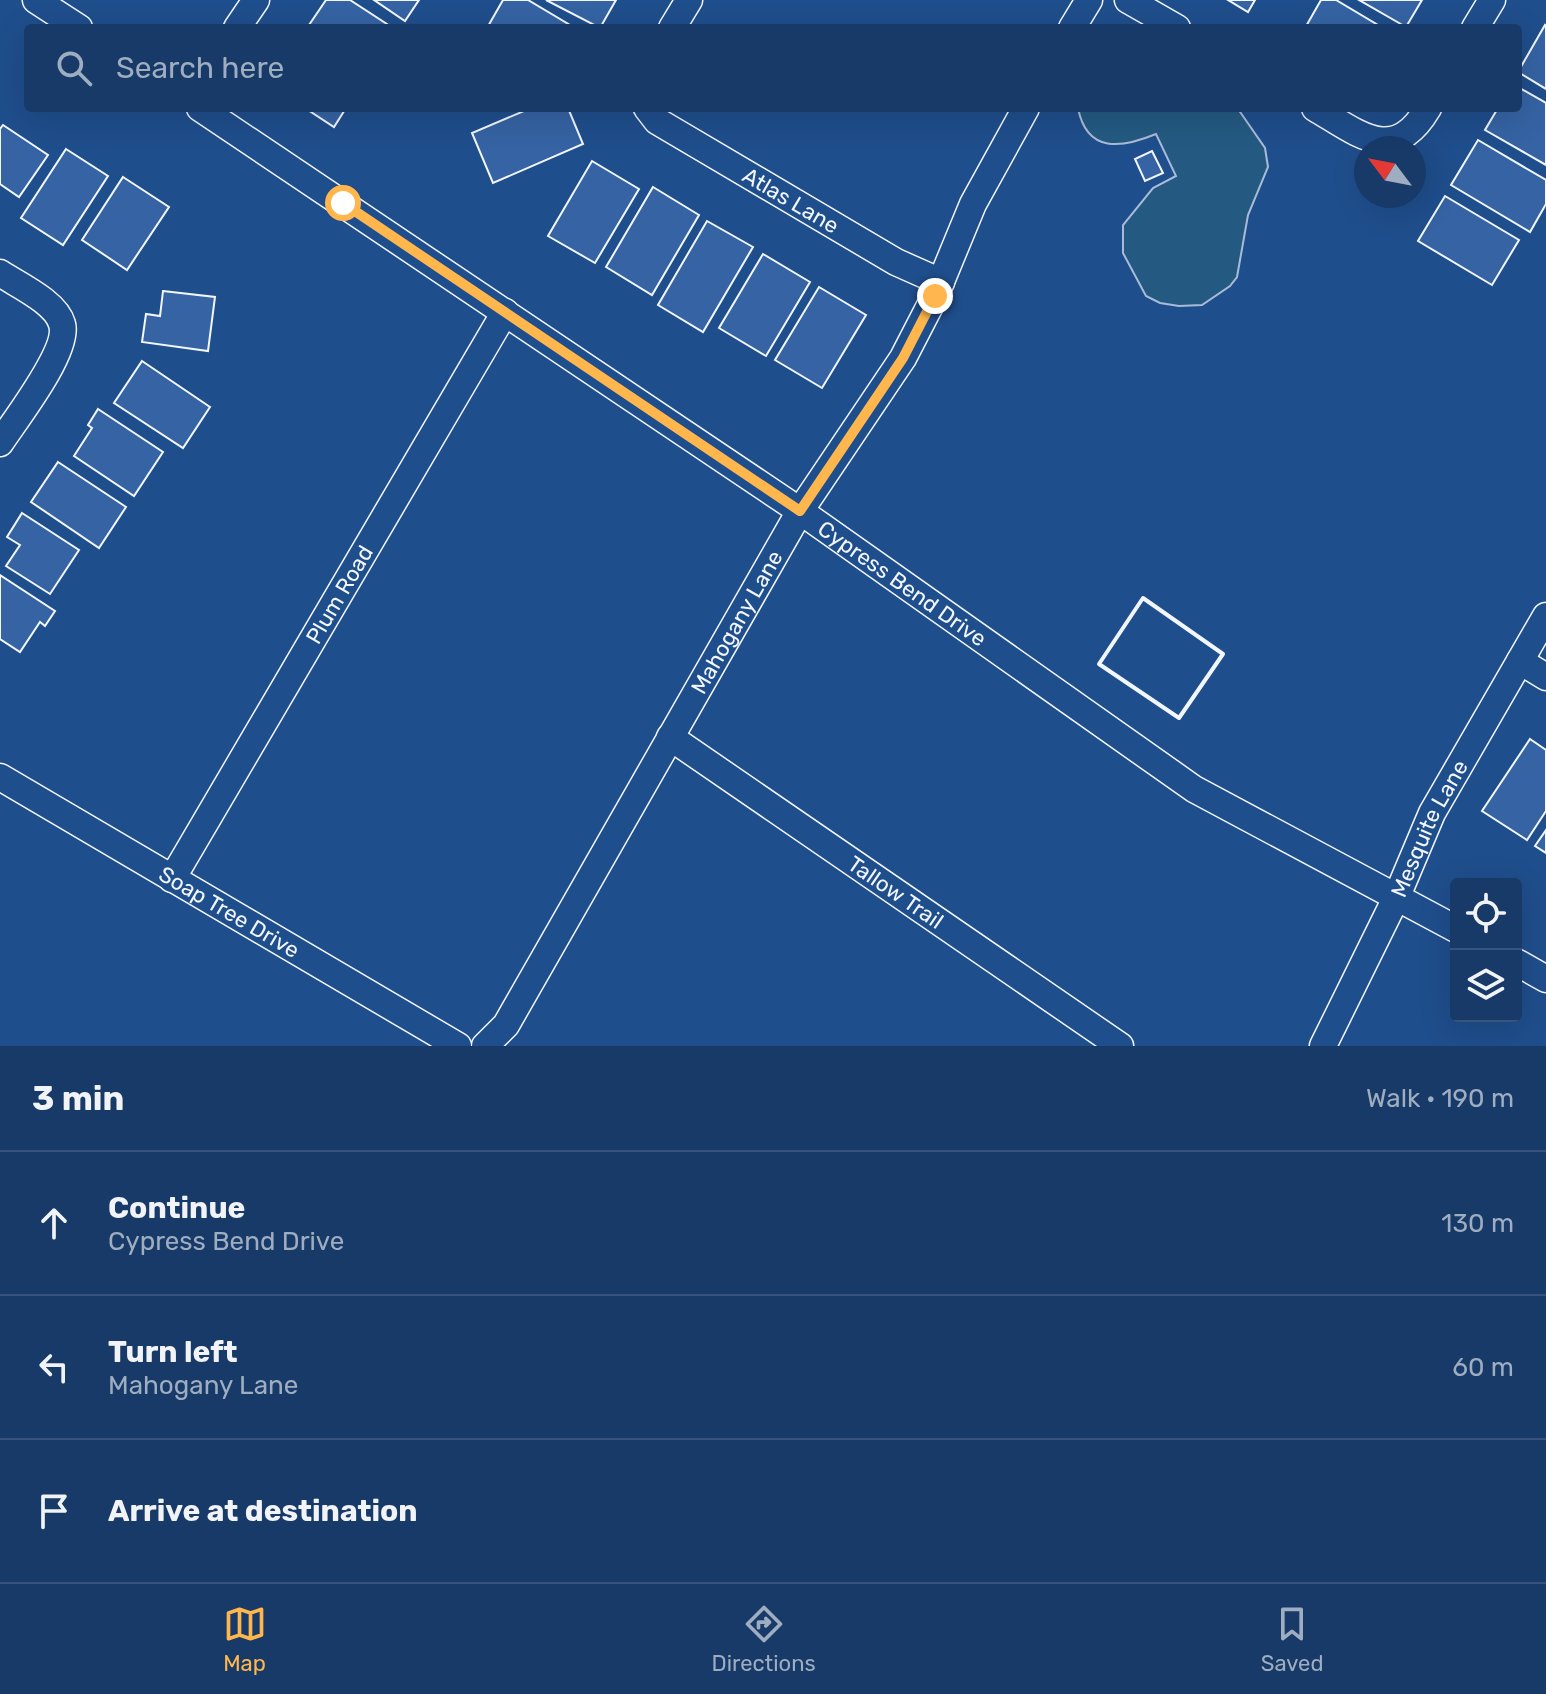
<!DOCTYPE html>
<html lang="en">
<head>
<meta charset="utf-8">
<style>
  body { margin:0; font-family:Rubik,sans-serif; background:#20416f; color:#f1f3f6 }
  .controls { position:absolute; right:24px; bottom:24px; display:grid; overflow:hidden; border-radius:8px; box-shadow:0 8px 32px #0002 }
  .controls button { width:72px; height:72px; display:grid; place-items:center; padding:0; border:0; border-bottom:2px solid #36547d; background:#173a69; color:#f1f3f6; font:40px sans-serif }
  .compass { position:absolute; left:1354px; top:136px; width:72px; height:72px; border-radius:50%; background:#173a69; box-shadow:0 8px 32px #0002; rotate:302deg }
  .stop { position:absolute; width:24px; height:24px; margin:-18px; border:6px solid #ffb74d; border-radius:50%; background:#fff }
  .stop.end { background:#ffb74d; border-color:#fff; box-shadow:0 2px 8px #0008 }
  .list { margin:0; padding:0; list-style:none }
  h2 { display:flex; justify-content:space-between; align-items:center; height:104px; margin:0; padding:0 32px; font-size:34px }
  h2 small { font-size:26px; font-weight:400; color:#9eadc0 }
  .list li { display:grid; grid-template-columns:52px 1fr auto; gap:24px; align-items:center; box-sizing:border-box; height:144px; padding:0 32px; border-top:2px solid #36547d }
  .list b { display:block; font-size:30px; white-space:nowrap }
  .list p { margin:0; font-size:26px; white-space:nowrap; color:#9eadc0 }
  .list em { font-size:26px; font-style:normal; color:#9eadc0 }
  .icon { flex:none; width:44px; height:44px; fill:none; stroke:currentColor; stroke-width:2; stroke-linecap:round; stroke-linejoin:round }
  .map { position:relative; flex:none; width:1546px; height:1046px; overflow:hidden }
  .search { position:absolute; background:#173a69; box-shadow:0 8px 32px #0002; left:24px; right:24px; top:24px; height:88px; display:flex; align-items:center; gap:20px; box-sizing:border-box; padding:0 28px; border-radius:8px; color:#9eadc0; font-size:30px }
  .sheet { height:536px; background:#173a69 }
  nav { display:flex; justify-content:space-around; align-items:center; box-sizing:border-box; height:112px; border-top:2px solid #36547d; background:#173a69; font-size:22px; color:#9eadc0 }
  nav a { display:grid; justify-items:center; gap:4px }
  nav .on { color:#ffb74d }
  .map>svg:first-child { display:block }
  .green { fill:#245a82; stroke:#a8bbd7; stroke-width:2 }
  .building { fill:#3563a3; stroke:#f2f6ff; stroke-width:2 }
  .lines { fill:none; stroke-linecap:round; stroke-linejoin:round }
  .minor-casing { stroke:#f2f6ff; stroke-width:29 }
  .minor { stroke:#1f4e8c; stroke-width:26 }
  .wall { stroke:#f2f6ff; stroke-width:4 }
  .route { stroke:#ffb74d; stroke-width:10 }
  .labels { text-anchor:middle; dominant-baseline:central; stroke-width:6; stroke-linejoin:round; paint-order:stroke }
  .street-label { font-size:22px; fill:#f2f6ff; stroke:#1f4e8c }
</style>
</head>
<body>
<div class="map">
<svg width="1546" height="1046" viewBox="0 0 1546 1046">
  <rect width="100%" height="100%" fill="#1f4e8c"/>
  <!-- green -->
  <path class="green" d="M1078 108 1238 109 1265 148 1268 167 1248 215 1237 277 1230 286 1202 305 1179 306 1160 303 1146 296 1123 253V225L1153 188 1176 176 1156 134C1122 148 1087 154 1078 108Z"/>
  <!-- building -->
  <g class="building">
    <path d="M326 0H350L393 28H307Z"/>
    <path d="M374 0H419L405 21Z"/>
    <path d="M503 0H528L575 28H487Z"/>
    <path d="M546 0H616L600 28Z"/>
    <path d="M1228 0H1255L1248 12Z"/>
    <path d="M1321 0H1336L1383 28H1305Z"/>
    <path d="M1359 0H1422L1406 27Z"/>
    <path d="M1545 25 1546 26V89L1518 72Z"/>
    <path d="M1518 87 1546 103V165L1485 130 1498 108H1518Z"/>
    <path d="M305 108H346L334 127Z"/>
    <path d="M531 108H568L583 144 493 183 472 133Z"/>
    <path d="M3 125 48 155 19 197 0 184V129Z"/>
    <path d="M1478 140 1546 180V204L1530 232 1451 185Z"/>
    <path d="M66 149 108 176 63 245 21 218Z"/>
    <path d="M1152 151 1163 173 1145 181 1135 159Z"/>
    <path d="M592 161 639 189 595 263 548 236Z"/>
    <path d="M123 177 169 207 127 270 82 240Z"/>
    <path d="M653 187 699 215 652 295 606 267Z"/>
    <path d="M1445 196 1519 240 1492 285 1418 241Z"/>
    <path d="M707 221 753 247 703 332 658 305Z"/>
    <path d="M763 254 810 282 766 356 719 328Z"/>
    <path d="M819 287 866 315 822 388 775 360Z"/>
    <path d="M163 291 215 297 208 351 142 342 146 314 160 316Z"/>
    <path d="M142 361 210 407 183 448 114 403Z"/>
    <path d="M98 409 163 452 134 496 74 456 92 428 88 425Z"/>
    <path d="M58 462 126 507 99 548 31 502Z"/>
    <path d="M22 513 79 550 50 594 6 566 20 545 7 537Z"/>
    <path d="M0 575 55 611 45 626 40 622 20 652 0 639Z"/>
    <path d="M1530 739 1546 750V811L1527 840 1482 811Z"/>
    <path d="M1546 830V853L1535 846Z"/>
  </g>
  <g class="lines">
    <defs>
      <g id="minor">
        <path d="M36 0 79 28"/>
        <path d="M1128 0 1177 28"/>
        <path d="M237 28 256 0"/>
        <path d="M672 28 689 0"/>
        <path d="M1072 28 1089 0"/>
        <path d="M1475 28 1492 0"/>
        <path id="s1" d="M200 108 800 511 1194 789 1456 929"/>
        <path id="s2" d="M647 108 657 121 896 262 941 282"/>
        <path d="M1315 108C1359 134 1394 166 1428 108"/>
        <path d="M0 273C18 285 56 302 62 324 70 350 15 420 0 443"/>
        <path d="M1520 661 1546 677"/>
        <path id="s3" d="M670 737 1120 1046"/>
        <path id="s4" d="M0 777 458 1046"/>
        <path id="s5" d="M172 879 505 312"/>
        <path d="M1516 962 1546 979"/>
        <path id="s6" d="M485 1046 506 1025 800 511 903 358 935 296 973 204 1026 108"/>
        <path id="s7" d="M1323 1046 1397 896 1432 813 1546 616"/>
      </g>
    </defs>
    <!-- minor casing -->
    <use href="#minor" class="minor-casing"/>
    <!-- minor -->
    <use href="#minor" class="minor"/>
    <!-- wall -->
    <path class="wall" d="M1143 598 1223 654 1179 718 1099 664Z"/>
  </g>
  <g class="lines">
    <!-- route -->
    <path class="route" d="M343 203 800 511 903 358 935 296"/>
  </g>
  <g class="labels">
    <!-- street labels -->
    <g class="street-label">
      <text stroke="none"><textPath href="#s2" startOffset="172">Atlas Lane</textPath></text>
      <text stroke="none"><textPath href="#s1" startOffset="848">Cypress Bend Drive</textPath></text>
      <text stroke="none"><textPath href="#s5" startOffset="330">Plum Road</textPath></text>
      <text stroke="none"><textPath href="#s6" startOffset="494">Mahogany Lane</textPath></text>
      <text stroke="none"><textPath href="#s7" startOffset="242">Mesquite Lane</textPath></text>
      <text stroke="none"><textPath href="#s3" startOffset="274">Tallow Trail</textPath></text>
      <text stroke="none"><textPath href="#s4" startOffset="266">Soap Tree Drive</textPath></text>
    </g>
  </g>
</svg>
<div class="controls">
<button><svg class="icon" aria-label="locate" viewBox="0 0 24 24"><circle cx="12" cy="12" r="6"/><path d="M12 2v4M12 18v4M2 12h4M18 12h4"/></svg></button>
<button><svg class="icon" aria-label="layers" viewBox="0 0 24 24"><path d="M12 4l9 5-9 5-9-5zM3 14l9 5 9-5"/></svg></button>
</div>
<svg class="compass" viewBox="-18 -18 36 36"><path d="M0-13l5 13h-10z" fill="#e53935"/><path d="M0 13l5-13h-10z" fill="#9eadc0"/></svg>
<div class="stop" style="left:343px;top:203px"></div>
<div class="stop end" style="left:935px;top:296px"></div>
<div class="search"><svg class="icon" aria-label="search" viewBox="0 0 24 24"><circle cx="10" cy="10" r="6"/><path d="M15 15l6 6"/></svg>Search here</div>
</div>
<section class="sheet">
<h2>3 min<small>Walk · 190 m</small></h2>
<ul class="list">
<li><svg class="icon" aria-label="ahead" viewBox="0 0 24 24"><path d="M12 20V5M6 11l6-6 6 6"/></svg><div><b>Continue</b><p>Cypress Bend Drive</p></div><em>130 m</em></li>
<li><svg class="icon" aria-label="left" viewBox="0 0 24 24"><path d="M17 20v-9H6M10 6l-5 5 5 5"/></svg><div><b>Turn left</b><p>Mahogany Lane</p></div><em>60 m</em></li>
<li><svg class="icon" aria-label="arrive" viewBox="0 0 24 24"><path d="M6 21V4h12l-3 4 3 4H6"/></svg><div><b>Arrive at destination</b></div></li>
</ul>
</section>
<nav>
<a class="on"><svg class="icon" aria-label="map" viewBox="0 0 24 24"><path d="M3 6l6-2 6 2 6-2v14l-6 2-6-2-6 2zM9 4v14M15 6v14"/></svg>Map</a>
<a><svg class="icon" aria-label="directions" viewBox="0 0 24 24"><path d="M12 3l9 9-9 9-9-9zM9 14v-3h6M13 9l2 2-2 2"/></svg>Directions</a>
<a><svg class="icon" aria-label="saved" viewBox="0 0 24 24"><path d="M7 4h10v16l-5-4-5 4z"/></svg>Saved</a>
</nav>
</body>
</html>
